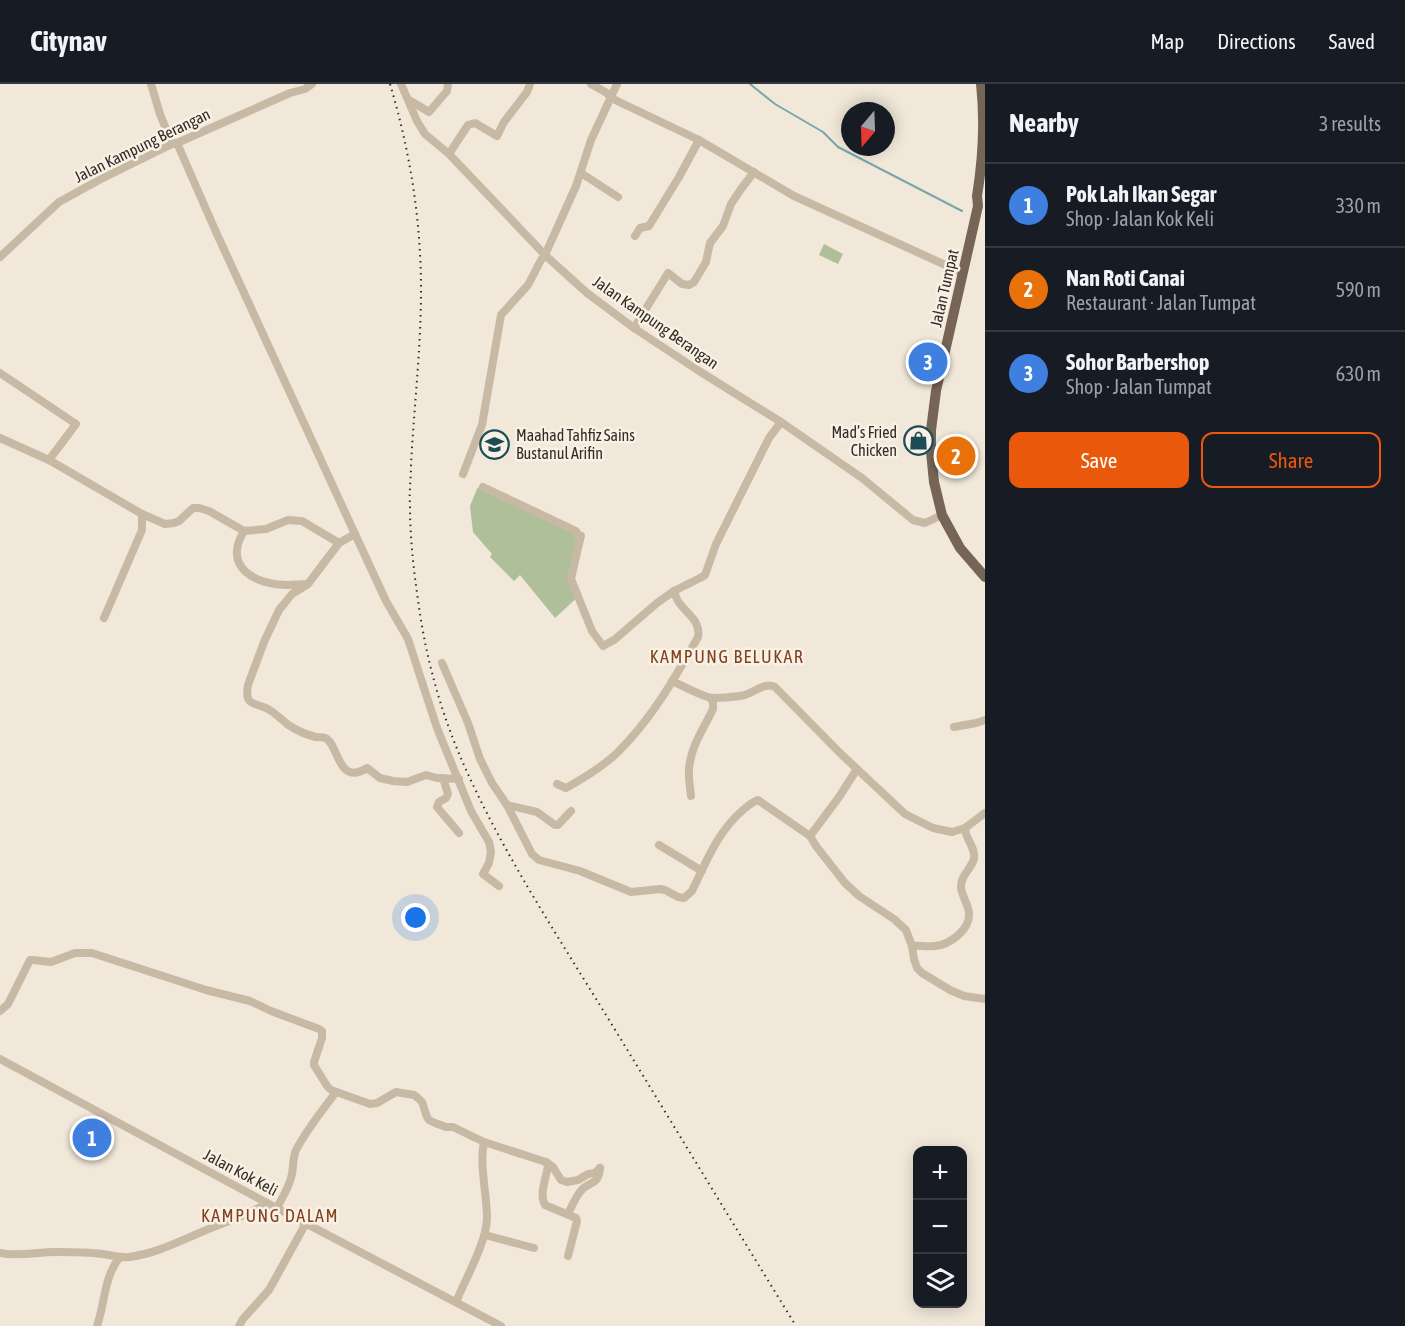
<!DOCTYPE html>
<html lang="en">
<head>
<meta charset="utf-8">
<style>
  body { margin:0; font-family:"Asap Condensed",sans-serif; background:#242831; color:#f1f3f6 }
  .controls { position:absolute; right:18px; bottom:18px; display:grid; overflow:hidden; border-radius:12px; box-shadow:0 3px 15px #0003 }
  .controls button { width:54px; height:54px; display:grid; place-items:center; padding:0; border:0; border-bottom:2px solid #363941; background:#171b24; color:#f1f3f6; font:30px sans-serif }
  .compass { position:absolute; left:841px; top:18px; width:54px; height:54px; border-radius:50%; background:#171b24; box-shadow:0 3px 15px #0003; rotate:199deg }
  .you { position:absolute; left:416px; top:834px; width:21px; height:21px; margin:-15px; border:4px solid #fff; border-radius:50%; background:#1a73e8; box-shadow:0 0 0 9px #1a73e833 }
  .badge { display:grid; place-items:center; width:39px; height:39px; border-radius:50%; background:#ea580c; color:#fff; font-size:20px; font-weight:700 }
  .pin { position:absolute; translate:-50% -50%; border:3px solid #fff; box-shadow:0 2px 6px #0006 }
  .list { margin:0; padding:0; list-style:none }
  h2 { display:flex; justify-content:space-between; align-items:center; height:78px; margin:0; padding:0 24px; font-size:26px }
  h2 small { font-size:20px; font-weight:400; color:#9ea1a6 }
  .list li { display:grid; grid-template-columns:39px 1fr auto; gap:18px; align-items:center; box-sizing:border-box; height:84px; padding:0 24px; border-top:2px solid #363941 }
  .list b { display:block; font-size:22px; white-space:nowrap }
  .list p { margin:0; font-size:20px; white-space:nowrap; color:#9ea1a6 }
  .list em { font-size:20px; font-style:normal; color:#9ea1a6 }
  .actions { display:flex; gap:12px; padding:18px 24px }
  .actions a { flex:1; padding:14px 0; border:2px solid #ea580c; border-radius:12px; text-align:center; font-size:21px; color:#ea580c }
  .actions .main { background:#ea580c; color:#fff }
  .icon { flex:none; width:33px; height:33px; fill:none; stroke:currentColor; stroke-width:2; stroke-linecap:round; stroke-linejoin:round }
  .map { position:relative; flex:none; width:985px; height:1242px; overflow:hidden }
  header { display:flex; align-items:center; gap:36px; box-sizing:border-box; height:84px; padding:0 30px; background:#171b24; border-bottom:2px solid #363941 }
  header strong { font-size:28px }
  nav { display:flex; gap:33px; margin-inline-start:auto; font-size:21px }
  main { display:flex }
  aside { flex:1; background:#171b24 }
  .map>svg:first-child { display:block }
  .green { fill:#afbf99 }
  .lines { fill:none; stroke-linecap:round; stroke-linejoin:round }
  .stream { stroke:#78a6ad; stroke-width:2 }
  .minor { stroke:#c8b9a5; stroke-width:8 }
  .major { stroke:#766557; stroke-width:10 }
  .rail { stroke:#342c26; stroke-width:2; stroke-dasharray:1.5 4.5; stroke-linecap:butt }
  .labels { text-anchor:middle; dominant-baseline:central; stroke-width:5; stroke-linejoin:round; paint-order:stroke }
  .street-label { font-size:16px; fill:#342c26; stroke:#f9f1e5 }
  .poi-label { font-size:16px; fill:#342c26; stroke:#f9f1e5; text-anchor:end }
  .neighbourhood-label { font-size:18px; letter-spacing:1.5px; fill:#824120; stroke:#f9f1e5 }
</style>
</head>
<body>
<header>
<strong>Citynav</strong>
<nav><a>Map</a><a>Directions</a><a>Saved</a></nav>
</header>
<main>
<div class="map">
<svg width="985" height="1242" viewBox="0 0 985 1242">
  <rect width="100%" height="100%" fill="#f1e8d9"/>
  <!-- green -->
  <g class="green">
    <path d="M824 160 843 170 838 180 819 171Z"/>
    <path d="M482 399 584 449 585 452 574 494 581 510 555 534 520 491 514 497 490 473 492 470 473 448 470 422 477 405Z"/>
  </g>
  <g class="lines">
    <!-- stream -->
    <path class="stream" d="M750 0 775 20 823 48 838 63 962 127"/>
    <!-- minor -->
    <g class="minor">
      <path d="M151 0 160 30 172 60"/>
      <path d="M401 0 417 37 425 50 449 70 545 171 587 209 634 244 699 287 781 338 862 394 913 436 925 439 942 431"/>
      <path d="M591 0 607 9 611 14 699 56 794 112 963 189"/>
      <path d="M409 16 429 28 447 7 448 0"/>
      <path d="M177 59 216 148 355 450 386 517 408 555 437 644 471 727 489 758 491 768 489 779 483 790 499 802"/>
      <path d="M449 70 468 41 475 39 497 52 504 38 527 8 530 0"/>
      <path d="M581 89 618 113"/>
      <path d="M635 152 640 144 649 142 679 93 699 56"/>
      <path d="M0 173 59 118 101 95 172 60 177 59 290 9 305 5 312 0"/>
      <path d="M634 244 668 189 682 200 689 201 694 198 706 178 710 159 723 142 731 120 741 105 754 88"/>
      <path d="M0 289 76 340 49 376"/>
      <path d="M0 354 49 376 142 430 165 440 174 439 179 437 193 424H199L209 427 244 447 266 445 288 436 302 437 339 459"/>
      <path d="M463 390 482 341 501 231 528 201 541 176 545 171 576 102 591 56 617 0"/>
      <path d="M483 403 576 447 580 455 571 495 592 547 603 562 614 556 657 519 674 507 700 494 705 491 716 460 769 354 781 338"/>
      <path d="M244 447C222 483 255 501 288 501 295 501 300 500 307 500"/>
      <path d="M355 450 339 459 308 500 292 510 279 526 264 558 248 601C244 623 255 618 268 625 274 628 284 638 290 642 298 647 307 651 316 653 319 653 323 653 325 654 339 659 337 703 367 684L380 694 393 697 407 698 426 691 437 694 459 695"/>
      <path d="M104 534 142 446V430"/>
      <path d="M442 579 468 639 480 675 492 699 507 721 532 770 539 776 580 787 631 808 660 805 665 806 678 813 684 814 692 807C706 778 718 747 743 726 748 722 752 718 758 716L810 752 816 762 845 799 859 812 894 835 906 846 912 862 914 875 917 884 922 889 950 906 964 912 985 915"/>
      <path d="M672 597C681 601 703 613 712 614 718 614 733 613 740 612 753 611 763 597 775 603L840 669 905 730 933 744 952 748 965 744 985 729"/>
      <path d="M954 643 976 639 985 636"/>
      <path d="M443 694 448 710 446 714 439 718 437 723 459 749"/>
      <path d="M557 700 566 704C584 694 604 682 619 667 652 634 675 594 698 553 701 536 686 530 678 517 676 514 675 510 674 507"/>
      <path d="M691 712C690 701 687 690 690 678 693 659 705 642 713 625V619L711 614"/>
      <path d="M507 721 537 728 555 741H558L571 727"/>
      <path d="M810 752 839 713 857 685"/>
      <path d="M659 761 702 787"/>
      <path d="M912 862C919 861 927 863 935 862 949 861 970 846 969 830 969 821 962 813 961 804 960 792 971 785 974 775 976 763 965 755 965 744"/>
      <path d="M0 927 8 920 30 876H33L51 878 75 869H92L206 906 250 917 271 927 319 945 322 947V954L314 978V981L327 1002 331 1006 370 1020 377 1019 396 1008 414 1011 418 1014 422 1018 427 1033 429 1036 435 1039 446 1043H453L484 1058 546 1078 553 1083 561 1096 567 1098 578 1096 588 1090 595 1089 600 1084"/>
      <path d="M0 975 267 1119 501 1242"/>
      <path d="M546 1078 548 1082C546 1094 539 1111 545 1121L576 1134 577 1137 568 1172"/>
      <path d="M277 1124C282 1114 288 1105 291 1094 294 1085 292 1076 296 1066 307 1045 322 1027 336 1008"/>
      <path d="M568 1129C572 1123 575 1114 580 1108 588 1096 598 1104 600 1084"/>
      <path d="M485 1151 534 1164"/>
      <path d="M0 1169C18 1173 37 1168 55 1168 71 1168 87 1168 102 1170 111 1171 120 1174 129 1173 155 1170 180 1157 204 1147 225 1138 247 1132 267 1119"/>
      <path d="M456 1218C465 1196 487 1157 487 1134 487 1110 479 1081 484 1058"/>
      <path d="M97 1242C105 1219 104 1192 120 1173"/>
      <path d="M239 1242 243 1235 269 1206 306 1139"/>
    </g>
    <!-- major -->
    <path class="major" d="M981 0C985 36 983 75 977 112L978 122 936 307 931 346V368L934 398 942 431 960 464 985 493"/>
    <!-- rail -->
    <path class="rail" d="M390 0C410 67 421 136 421 206 421 265 414 323 411 381 411 395 409 408 410 422 410 456 414 489 419 523 426 573 440 625 460 672 499 763 554 846 606 931 669 1034 732 1138 796 1242"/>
  </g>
  <!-- icons -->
  <defs>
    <symbol id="shop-ring" viewBox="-11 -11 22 22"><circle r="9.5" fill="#f9f1e5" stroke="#1c4c55" stroke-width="1.5"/><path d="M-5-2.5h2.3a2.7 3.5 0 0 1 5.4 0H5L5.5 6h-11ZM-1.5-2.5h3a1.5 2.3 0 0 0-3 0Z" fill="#1c4c55"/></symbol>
    <symbol id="school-ring" viewBox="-11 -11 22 22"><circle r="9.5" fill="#f9f1e5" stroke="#1c4c55" stroke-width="1.5"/><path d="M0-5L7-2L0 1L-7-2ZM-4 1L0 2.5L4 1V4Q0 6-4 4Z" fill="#1c4c55"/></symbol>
  </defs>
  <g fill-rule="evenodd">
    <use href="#shop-ring" x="902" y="340" width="33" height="33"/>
    <use href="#school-ring" x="478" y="344" width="33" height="33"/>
  </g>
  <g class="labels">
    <!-- street labels -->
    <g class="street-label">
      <text transform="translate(142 61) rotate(-26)">Jalan Kampung Berangan</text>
      <text transform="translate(944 204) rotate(-77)">Jalan Tumpat</text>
      <text transform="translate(656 238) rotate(35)">Jalan Kampung Berangan</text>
      <text transform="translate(241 1088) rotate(28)">Jalan Kok Keli</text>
    </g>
    <!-- poi labels -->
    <g class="poi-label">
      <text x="897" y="348">Mad’s Fried<tspan x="897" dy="18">Chicken</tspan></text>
      <text x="516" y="351" text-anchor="start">Maahad Tahfiz Sains<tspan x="516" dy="18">Bustanul Arifin</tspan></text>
    </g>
    <!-- neighbourhood labels -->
    <g class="neighbourhood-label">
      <text x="727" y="572">KAMPUNG BELUKAR</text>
      <text x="270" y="1131">KAMPUNG DALAM</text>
    </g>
  </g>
</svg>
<div class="controls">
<button>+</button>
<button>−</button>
<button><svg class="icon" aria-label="layers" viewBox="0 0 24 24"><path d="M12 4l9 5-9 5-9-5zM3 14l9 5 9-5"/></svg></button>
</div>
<svg class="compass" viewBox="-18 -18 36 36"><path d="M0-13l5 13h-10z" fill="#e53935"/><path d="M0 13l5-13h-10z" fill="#9ea1a6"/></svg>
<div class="you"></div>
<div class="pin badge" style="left:92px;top:1054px;background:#3f7fe0">1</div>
<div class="pin badge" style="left:956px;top:372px;background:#e8710a">2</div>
<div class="pin badge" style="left:928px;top:278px;background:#3f7fe0">3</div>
</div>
<aside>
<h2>Nearby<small>3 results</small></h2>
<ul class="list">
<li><span class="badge" style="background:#3f7fe0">1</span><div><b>Pok Lah Ikan Segar</b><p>Shop · Jalan Kok Keli</p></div><em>330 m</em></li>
<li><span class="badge" style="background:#e8710a">2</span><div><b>Nan Roti Canai</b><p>Restaurant · Jalan Tumpat</p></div><em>590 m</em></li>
<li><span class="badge" style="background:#3f7fe0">3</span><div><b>Sohor Barbershop</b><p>Shop · Jalan Tumpat</p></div><em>630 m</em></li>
</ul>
<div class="actions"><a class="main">Save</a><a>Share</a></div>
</aside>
</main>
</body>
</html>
